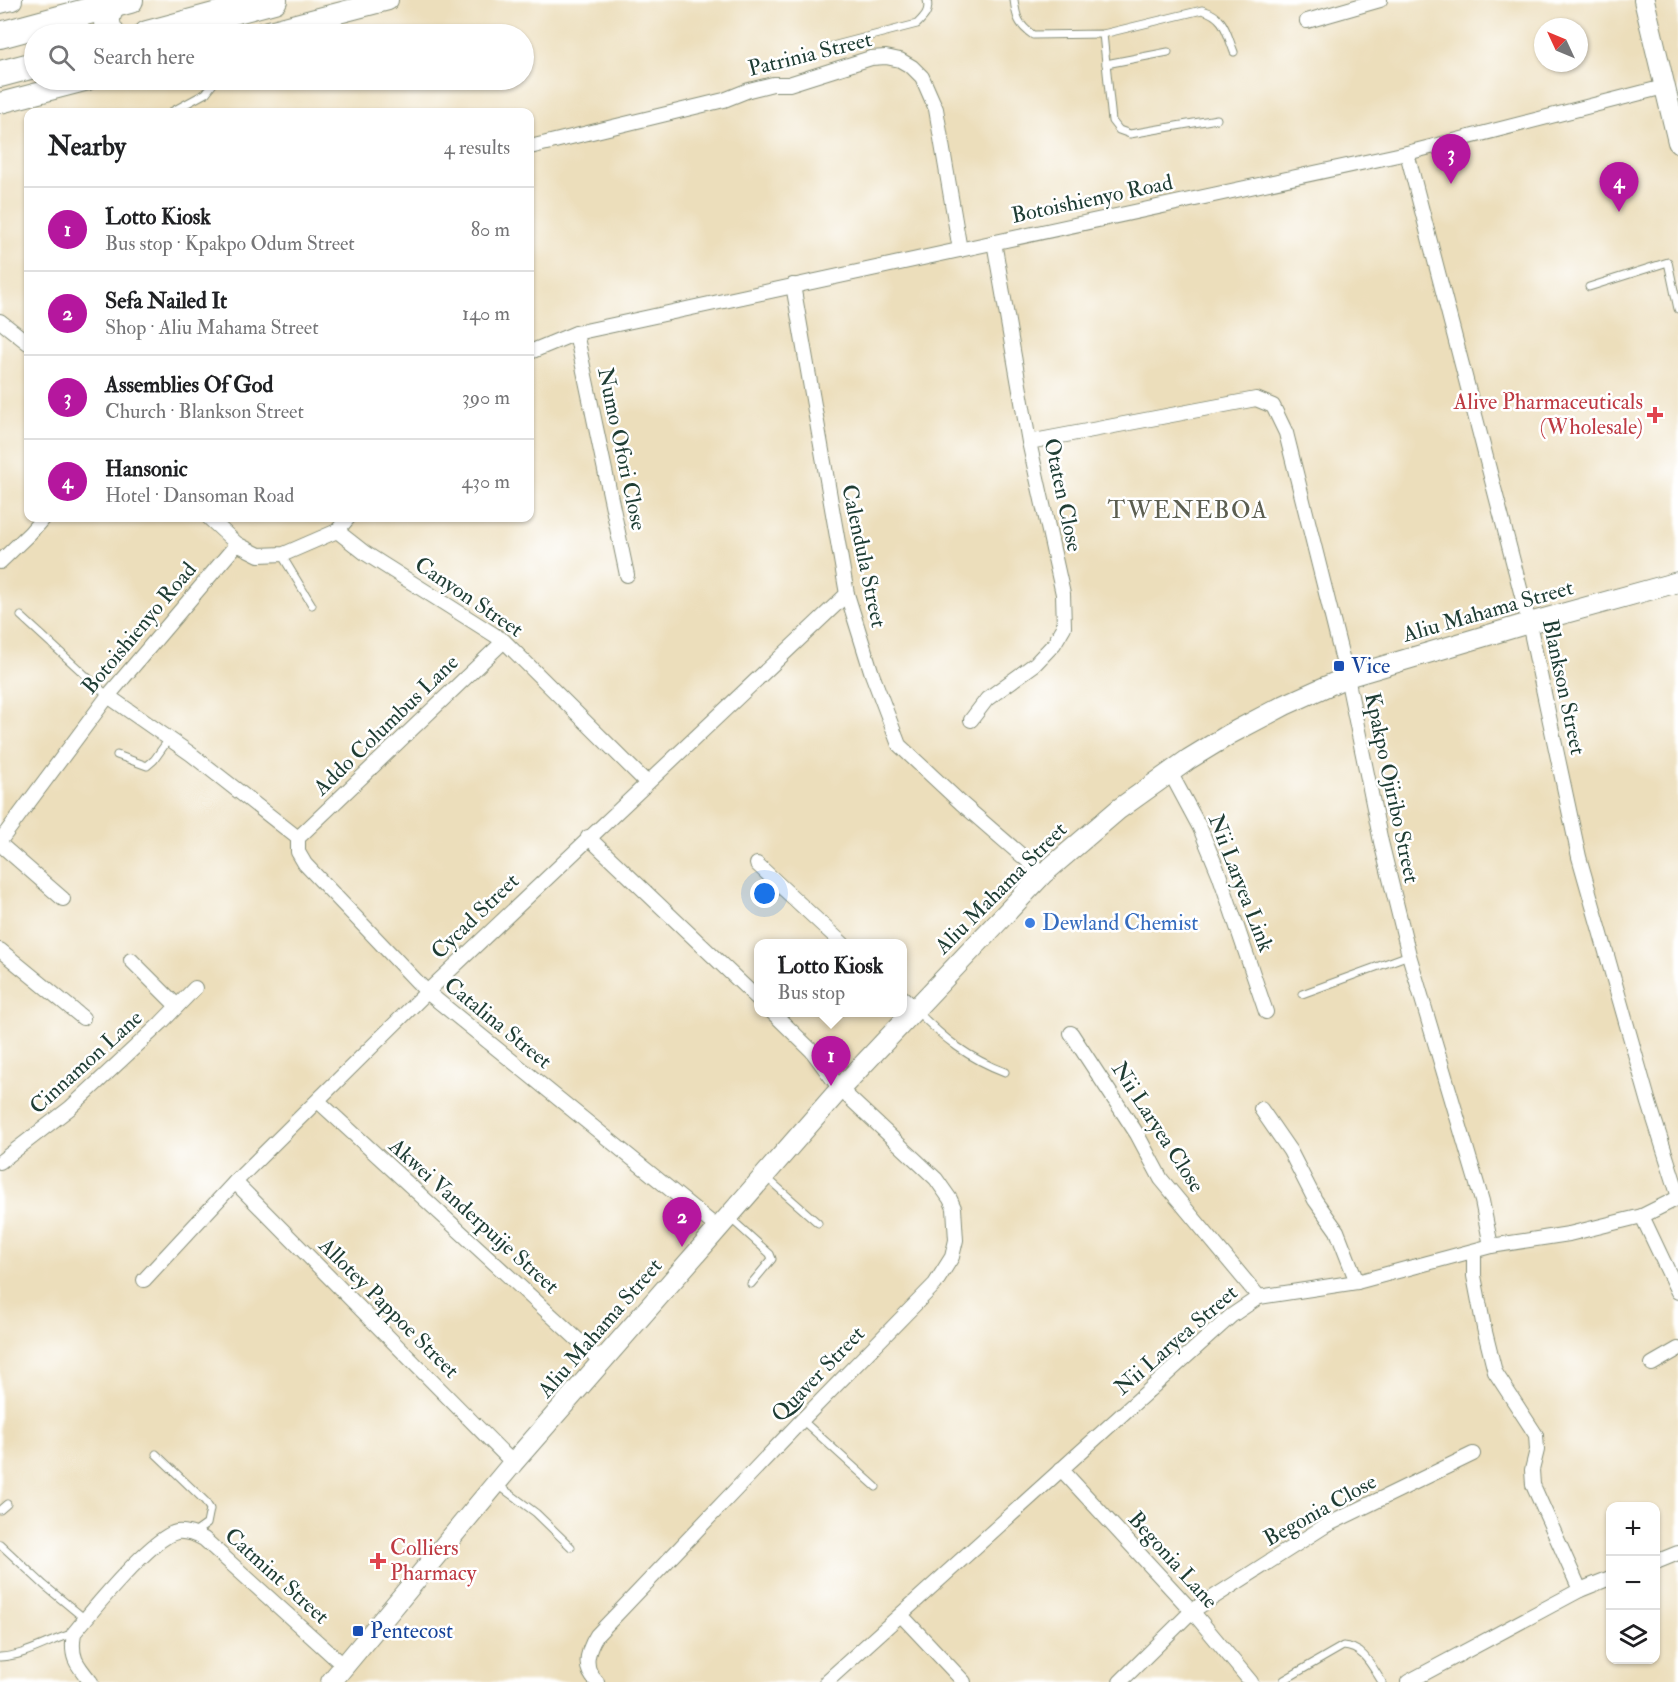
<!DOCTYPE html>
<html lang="en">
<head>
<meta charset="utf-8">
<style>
  body { margin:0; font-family:"IM FELL Double Pica",serif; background:#f2f2f2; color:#202124 }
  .controls { position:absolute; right:18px; bottom:18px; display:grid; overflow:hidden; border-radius:12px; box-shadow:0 2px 4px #0004 }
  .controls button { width:54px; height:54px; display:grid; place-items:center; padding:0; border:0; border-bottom:2px solid #e0e0e0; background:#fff; color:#202124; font:30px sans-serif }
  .compass { position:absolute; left:1534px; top:18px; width:54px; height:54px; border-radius:50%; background:#fff; box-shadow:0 2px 4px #0004; rotate:314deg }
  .you { position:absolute; left:765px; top:894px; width:21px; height:21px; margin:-15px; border:4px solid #fff; border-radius:50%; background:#1a73e8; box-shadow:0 0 0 9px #1a73e833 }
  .badge { display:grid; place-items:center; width:39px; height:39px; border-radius:50%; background:#b5179e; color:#fff; font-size:20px; font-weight:700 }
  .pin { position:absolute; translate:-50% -50px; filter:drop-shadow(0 2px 3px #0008) }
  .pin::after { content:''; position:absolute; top:32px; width:21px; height:18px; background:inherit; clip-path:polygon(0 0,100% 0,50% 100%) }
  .popup { position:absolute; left:754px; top:939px; width:153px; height:78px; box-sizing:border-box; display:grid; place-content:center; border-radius:12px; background:#fff; filter:drop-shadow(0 2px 4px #0005); font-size:20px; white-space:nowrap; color:#757577 }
  .popup b { font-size:22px; color:#202124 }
  .popup::after { content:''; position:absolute; left:50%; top:100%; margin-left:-12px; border:12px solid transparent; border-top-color:#fff }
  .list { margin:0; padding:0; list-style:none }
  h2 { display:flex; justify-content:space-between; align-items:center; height:78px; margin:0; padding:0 24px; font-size:26px }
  h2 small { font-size:20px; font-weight:400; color:#757577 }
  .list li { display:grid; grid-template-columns:39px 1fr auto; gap:18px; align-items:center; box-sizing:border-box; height:84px; padding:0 24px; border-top:2px solid #e0e0e0 }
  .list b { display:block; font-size:22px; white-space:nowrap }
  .list p { margin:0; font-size:20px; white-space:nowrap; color:#757577 }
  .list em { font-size:20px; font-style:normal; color:#757577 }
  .icon { flex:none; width:33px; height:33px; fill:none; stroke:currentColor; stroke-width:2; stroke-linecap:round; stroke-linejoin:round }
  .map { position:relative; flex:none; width:1678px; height:1682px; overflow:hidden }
  .search { position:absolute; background:#fff; box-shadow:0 2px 4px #0004; left:24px; top:24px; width:510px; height:66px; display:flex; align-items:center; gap:15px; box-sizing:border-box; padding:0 21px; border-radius:33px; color:#757577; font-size:22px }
  .panel { position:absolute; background:#fff; box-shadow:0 2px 4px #0004; left:24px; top:108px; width:510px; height:414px; border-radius:12px }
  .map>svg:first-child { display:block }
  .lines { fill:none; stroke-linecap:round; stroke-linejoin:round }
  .lane-casing { stroke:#868e78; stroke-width:9 }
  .street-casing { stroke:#868e78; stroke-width:16 }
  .secondary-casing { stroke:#868e78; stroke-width:22 }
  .highway-casing { stroke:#868e78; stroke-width:28 }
  .lane { stroke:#fff; stroke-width:7 }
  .street { stroke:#fff; stroke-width:14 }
  .secondary { stroke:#fff; stroke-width:20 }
  .highway { stroke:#fff; stroke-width:26 }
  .health-dot { fill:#e0444e; stroke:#fff; stroke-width:2 }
  .transit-dot { fill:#1a4fb4; stroke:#fff; stroke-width:2 }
  .shop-dot { fill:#3f7fe0; stroke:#fff; stroke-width:2 }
  .labels { text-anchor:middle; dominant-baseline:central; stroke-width:5; stroke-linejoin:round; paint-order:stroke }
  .street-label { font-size:22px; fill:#1f3d34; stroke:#fff }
  .health-label { font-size:22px; fill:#be3a42; stroke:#fff; text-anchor:end }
  .transit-label { font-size:22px; fill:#164399; stroke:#fff; text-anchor:start }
  .shop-label { font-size:22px; fill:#366cbe; stroke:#fff; text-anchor:start }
  .neighbourhood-label { font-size:24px; letter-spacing:1.5px; fill:#5c5e50; stroke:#fff }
</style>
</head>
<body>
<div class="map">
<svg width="1678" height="1682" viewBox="0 0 1678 1682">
  <rect width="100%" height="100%" fill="#fff"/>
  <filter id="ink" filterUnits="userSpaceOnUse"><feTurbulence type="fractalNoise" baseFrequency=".0167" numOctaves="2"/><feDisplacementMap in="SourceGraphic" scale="12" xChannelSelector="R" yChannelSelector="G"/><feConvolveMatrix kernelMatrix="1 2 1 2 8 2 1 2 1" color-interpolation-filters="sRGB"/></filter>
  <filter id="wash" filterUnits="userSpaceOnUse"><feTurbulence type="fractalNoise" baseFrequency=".008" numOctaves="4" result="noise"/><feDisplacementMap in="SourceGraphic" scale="24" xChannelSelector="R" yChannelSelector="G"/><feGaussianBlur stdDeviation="1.35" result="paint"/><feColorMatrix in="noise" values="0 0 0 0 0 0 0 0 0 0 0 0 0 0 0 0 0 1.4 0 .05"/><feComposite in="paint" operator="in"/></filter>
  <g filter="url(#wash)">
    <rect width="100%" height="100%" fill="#ecdebb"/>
  </g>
  <g filter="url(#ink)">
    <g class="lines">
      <defs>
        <g id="lane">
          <path d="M1014 0C1016 16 1018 25 1033 35L1103 34 1202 10C1225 16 1226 32 1234 52"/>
          <path d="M1103 34 1112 121 1119 130 1130 134 1217 119"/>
          <path d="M832 46 917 24C925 16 930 11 927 0"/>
          <path d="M1106 64 1168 52"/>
          <path d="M171 112 206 93 216 80"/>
          <path d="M1589 287 1668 262 1678 309"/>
          <path d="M281 554 312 605"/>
          <path d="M21 616 108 696"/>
          <path d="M117 755 147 766 154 760 169 739"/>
          <path d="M1302 994 1409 955"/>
          <path d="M917 1011C944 1039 968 1058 1005 1072"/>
          <path d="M767 1178 818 1223"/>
          <path d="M729 1217 770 1254 772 1259 751 1284"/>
          <path d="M802 1420 876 1487"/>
          <path d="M156 1454 205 1501 210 1509 207 1524 193 1534"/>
          <path d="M498 1485 536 1513 571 1547"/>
          <path d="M0 1510 7 1504"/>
          <path d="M0 1544 44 1585 85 1619"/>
          <path d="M0 1657C26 1656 49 1640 74 1633"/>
          <path d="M1284 1680 1343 1646C1364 1647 1372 1667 1382 1682"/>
        </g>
        <g id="street">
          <path d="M1307 21 1380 0"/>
          <path d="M530 147 724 100 749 90 773 84H789L871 58 886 57 900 60 912 67 922 77 936 109 960 250"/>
          <path d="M1407 153 1529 623 1579 857 1649 1103 1678 1194"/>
          <path d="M793 285 847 594 872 674 899 745 961 803 1043 874"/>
          <path d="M0 321 28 343"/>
          <path d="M576 333 627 575"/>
          <path d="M530 352 576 333 1407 153 1664 87"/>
          <path d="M1029 442 1256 399 1273 406 1286 433 1347 677 1381 842 1409 955 1482 1201 1491 1246"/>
          <path d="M209 518 237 544"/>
          <path d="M337 531 365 553 504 641 646 782"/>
          <path d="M0 562 30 533 43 518"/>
          <path d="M108 696 191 754 298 838V852L305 864 427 992 719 1229"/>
          <path d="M971 720 987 699 1035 664 1054 644 1064 627 1063 594 1029 442 994 242"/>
          <path d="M1170 772 1200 828 1219 874 1266 1012"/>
          <path d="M588 837 759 1000"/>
          <path d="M298 838 504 641"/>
          <path d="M0 841 108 696 237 544 259 555 284 554 337 531 348 518"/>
          <path d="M0 844 63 899"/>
          <path d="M757 864 843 944"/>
          <path d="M0 950 83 1018"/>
          <path d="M131 960 177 1006"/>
          <path d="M903 998 915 1009"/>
          <path d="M1071 1033 1137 1134 1161 1179 1259 1297"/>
          <path d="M318 1101 602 1362"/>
          <path d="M1261 1109 1290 1151 1315 1200 1337 1231 1357 1282"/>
          <path d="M0 1162 70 1108 161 1023 195 988"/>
          <path d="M235 1182 513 1463"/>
          <path d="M1642 1216 1678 1292"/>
          <path d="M1474 1251V1276L1484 1328 1495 1372 1536 1435 1537 1450 1532 1470 1533 1485 1580 1590"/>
          <path d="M144 1280 235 1182 427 992 847 594"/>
          <path d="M1652 1364 1678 1349"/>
          <path d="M1061 1469 1192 1611 1251 1682"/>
          <path d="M1656 1562 1678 1553"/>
          <path d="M901 1615 964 1682"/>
          <path d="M91 1682C76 1664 70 1657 74 1633 91 1612 153 1536 177 1532 186 1531 196 1535 204 1539L344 1666"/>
          <path d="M597 1682C582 1668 587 1651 597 1635L802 1420 935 1284 952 1257 956 1240 954 1208 950 1199 936 1179 840 1089 812 1051 772 1012"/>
          <path d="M826 1682 1231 1316 1259 1297 1357 1282 1491 1246 1569 1234 1642 1216 1678 1198"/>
          <path d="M1120 1682 1192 1611 1325 1526 1473 1454"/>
          <path d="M1408 1682 1580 1590 1610 1578"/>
        </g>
        <g id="secondary">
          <path d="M1644 0 1678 142"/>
          <path d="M0 3 12 0"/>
          <path d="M258 34 388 0"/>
          <path d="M0 103 88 80"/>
          <path d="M331 1682 513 1463 840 1089 1043 874 1119 809 1189 759 1230 734 1285 705 1347 677 1529 623 1678 582"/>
        </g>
        <g id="highway">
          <path d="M112 34C104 24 106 14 114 4"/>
          <path d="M147 34 274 0"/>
          <path d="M0 35 130 0"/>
          <path d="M0 74 34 65"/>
        </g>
      </defs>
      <!-- lane casing -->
      <use href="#lane" class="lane-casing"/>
      <!-- street casing -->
      <use href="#street" class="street-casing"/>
      <!-- secondary casing -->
      <use href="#secondary" class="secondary-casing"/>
      <!-- highway casing -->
      <use href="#highway" class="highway-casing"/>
      <!-- lane -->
      <use href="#lane" class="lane"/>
      <!-- street -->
      <use href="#street" class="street"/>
      <!-- secondary -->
      <use href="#secondary" class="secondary"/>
      <!-- highway -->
      <use href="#highway" class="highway"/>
    </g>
  </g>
  <!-- markers -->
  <g class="health-dot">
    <path d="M1652 406h6v6h6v6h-6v6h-6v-6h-6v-6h6z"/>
    <path d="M375 1552h6v6h6v6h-6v6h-6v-6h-6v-6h6z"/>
  </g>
  <g class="transit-dot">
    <rect x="1333" y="660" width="12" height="12" rx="3"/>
    <rect x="352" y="1625" width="12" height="12" rx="3"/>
  </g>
  <circle class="shop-dot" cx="1030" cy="923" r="6"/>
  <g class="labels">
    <!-- street labels -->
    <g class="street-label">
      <text transform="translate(810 54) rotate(-14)">Patrinia Street</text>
      <text transform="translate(1092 199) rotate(-12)">Botoishienyo Road</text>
      <text transform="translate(622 449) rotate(78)">Numo Ofori Close</text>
      <text transform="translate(1063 495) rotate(78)">Otaten Close</text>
      <text transform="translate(864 556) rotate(78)">Calendula Street</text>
      <text transform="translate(469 597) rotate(34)">Canyon Street</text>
      <text transform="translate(1488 611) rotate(-16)">Aliu Mahama Street</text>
      <text transform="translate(139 628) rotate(-50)">Botoishienyo Road</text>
      <text transform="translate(1564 687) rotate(78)">Blankson Street</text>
      <text transform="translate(386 725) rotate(-44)">Addo Columbus Lane</text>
      <text transform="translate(1392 788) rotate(78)">Kpakpo Ojiribo Street</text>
      <text transform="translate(1241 883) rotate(69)">Nii Laryea Link</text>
      <text transform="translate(1001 888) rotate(-45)">Aliu Mahama Street</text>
      <text transform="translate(475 916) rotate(-44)">Cycad Street</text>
      <text transform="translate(498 1023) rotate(39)">Catalina Street</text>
      <text transform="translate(86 1062) rotate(-42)">Cinnamon Lane</text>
      <text transform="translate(1158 1127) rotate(57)">Nii Laryea Close</text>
      <text transform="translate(474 1216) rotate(42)">Akwei Vanderpuije Street</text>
      <text transform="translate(389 1308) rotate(45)">Allotey Pappoe Street</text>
      <text transform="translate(600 1328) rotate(-49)">Aliu Mahama Street</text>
      <text transform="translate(1176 1340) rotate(-41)">Nii Laryea Street</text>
      <text transform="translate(818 1374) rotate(-46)">Quaver Street</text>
      <text transform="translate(1320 1510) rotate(-29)">Begonia Close</text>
      <text transform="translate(1173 1560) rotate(48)">Begonia Lane</text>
      <text transform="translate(277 1576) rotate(42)">Catmint Street</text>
    </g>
    <!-- health labels -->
    <g class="health-label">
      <text x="1643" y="402">Alive Pharmaceuticals<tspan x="1643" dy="25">(Wholesale)</tspan></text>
      <text x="390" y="1548" text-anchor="start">Colliers<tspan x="390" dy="25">Pharmacy</tspan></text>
    </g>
    <!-- transit labels -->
    <g class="transit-label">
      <text x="1351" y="666">Vice</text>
      <text x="370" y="1631">Pentecost</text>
    </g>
    <!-- shop labels -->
    <g class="shop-label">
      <text x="1042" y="923">Dewland Chemist</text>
    </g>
    <!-- neighbourhood labels -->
    <g class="neighbourhood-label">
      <text x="1188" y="510">TWENEBOA</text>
    </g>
  </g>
</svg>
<div class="controls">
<button>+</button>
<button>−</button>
<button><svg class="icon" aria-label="layers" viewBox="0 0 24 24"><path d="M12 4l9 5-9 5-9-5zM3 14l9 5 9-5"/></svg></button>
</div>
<svg class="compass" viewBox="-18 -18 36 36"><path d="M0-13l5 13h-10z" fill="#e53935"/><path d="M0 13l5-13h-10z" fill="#757577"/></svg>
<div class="you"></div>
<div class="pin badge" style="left:831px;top:1086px">1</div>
<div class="popup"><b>Lotto Kiosk</b>Bus stop</div>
<div class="pin badge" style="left:682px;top:1247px">2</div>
<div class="pin badge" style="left:1451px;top:184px">3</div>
<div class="pin badge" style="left:1619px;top:212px">4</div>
<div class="search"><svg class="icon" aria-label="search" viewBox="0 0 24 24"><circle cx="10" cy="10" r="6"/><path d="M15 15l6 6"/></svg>Search here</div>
<section class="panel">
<h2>Nearby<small>4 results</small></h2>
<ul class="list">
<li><span class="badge">1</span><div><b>Lotto Kiosk</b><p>Bus stop · Kpakpo Odum Street</p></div><em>80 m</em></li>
<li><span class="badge">2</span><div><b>Sefa Nailed It</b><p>Shop · Aliu Mahama Street</p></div><em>140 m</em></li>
<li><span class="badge">3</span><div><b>Assemblies Of God</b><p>Church · Blankson Street</p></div><em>390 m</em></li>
<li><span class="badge">4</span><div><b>Hansonic</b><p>Hotel · Dansoman Road</p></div><em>430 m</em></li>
</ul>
</section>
</div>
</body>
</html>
